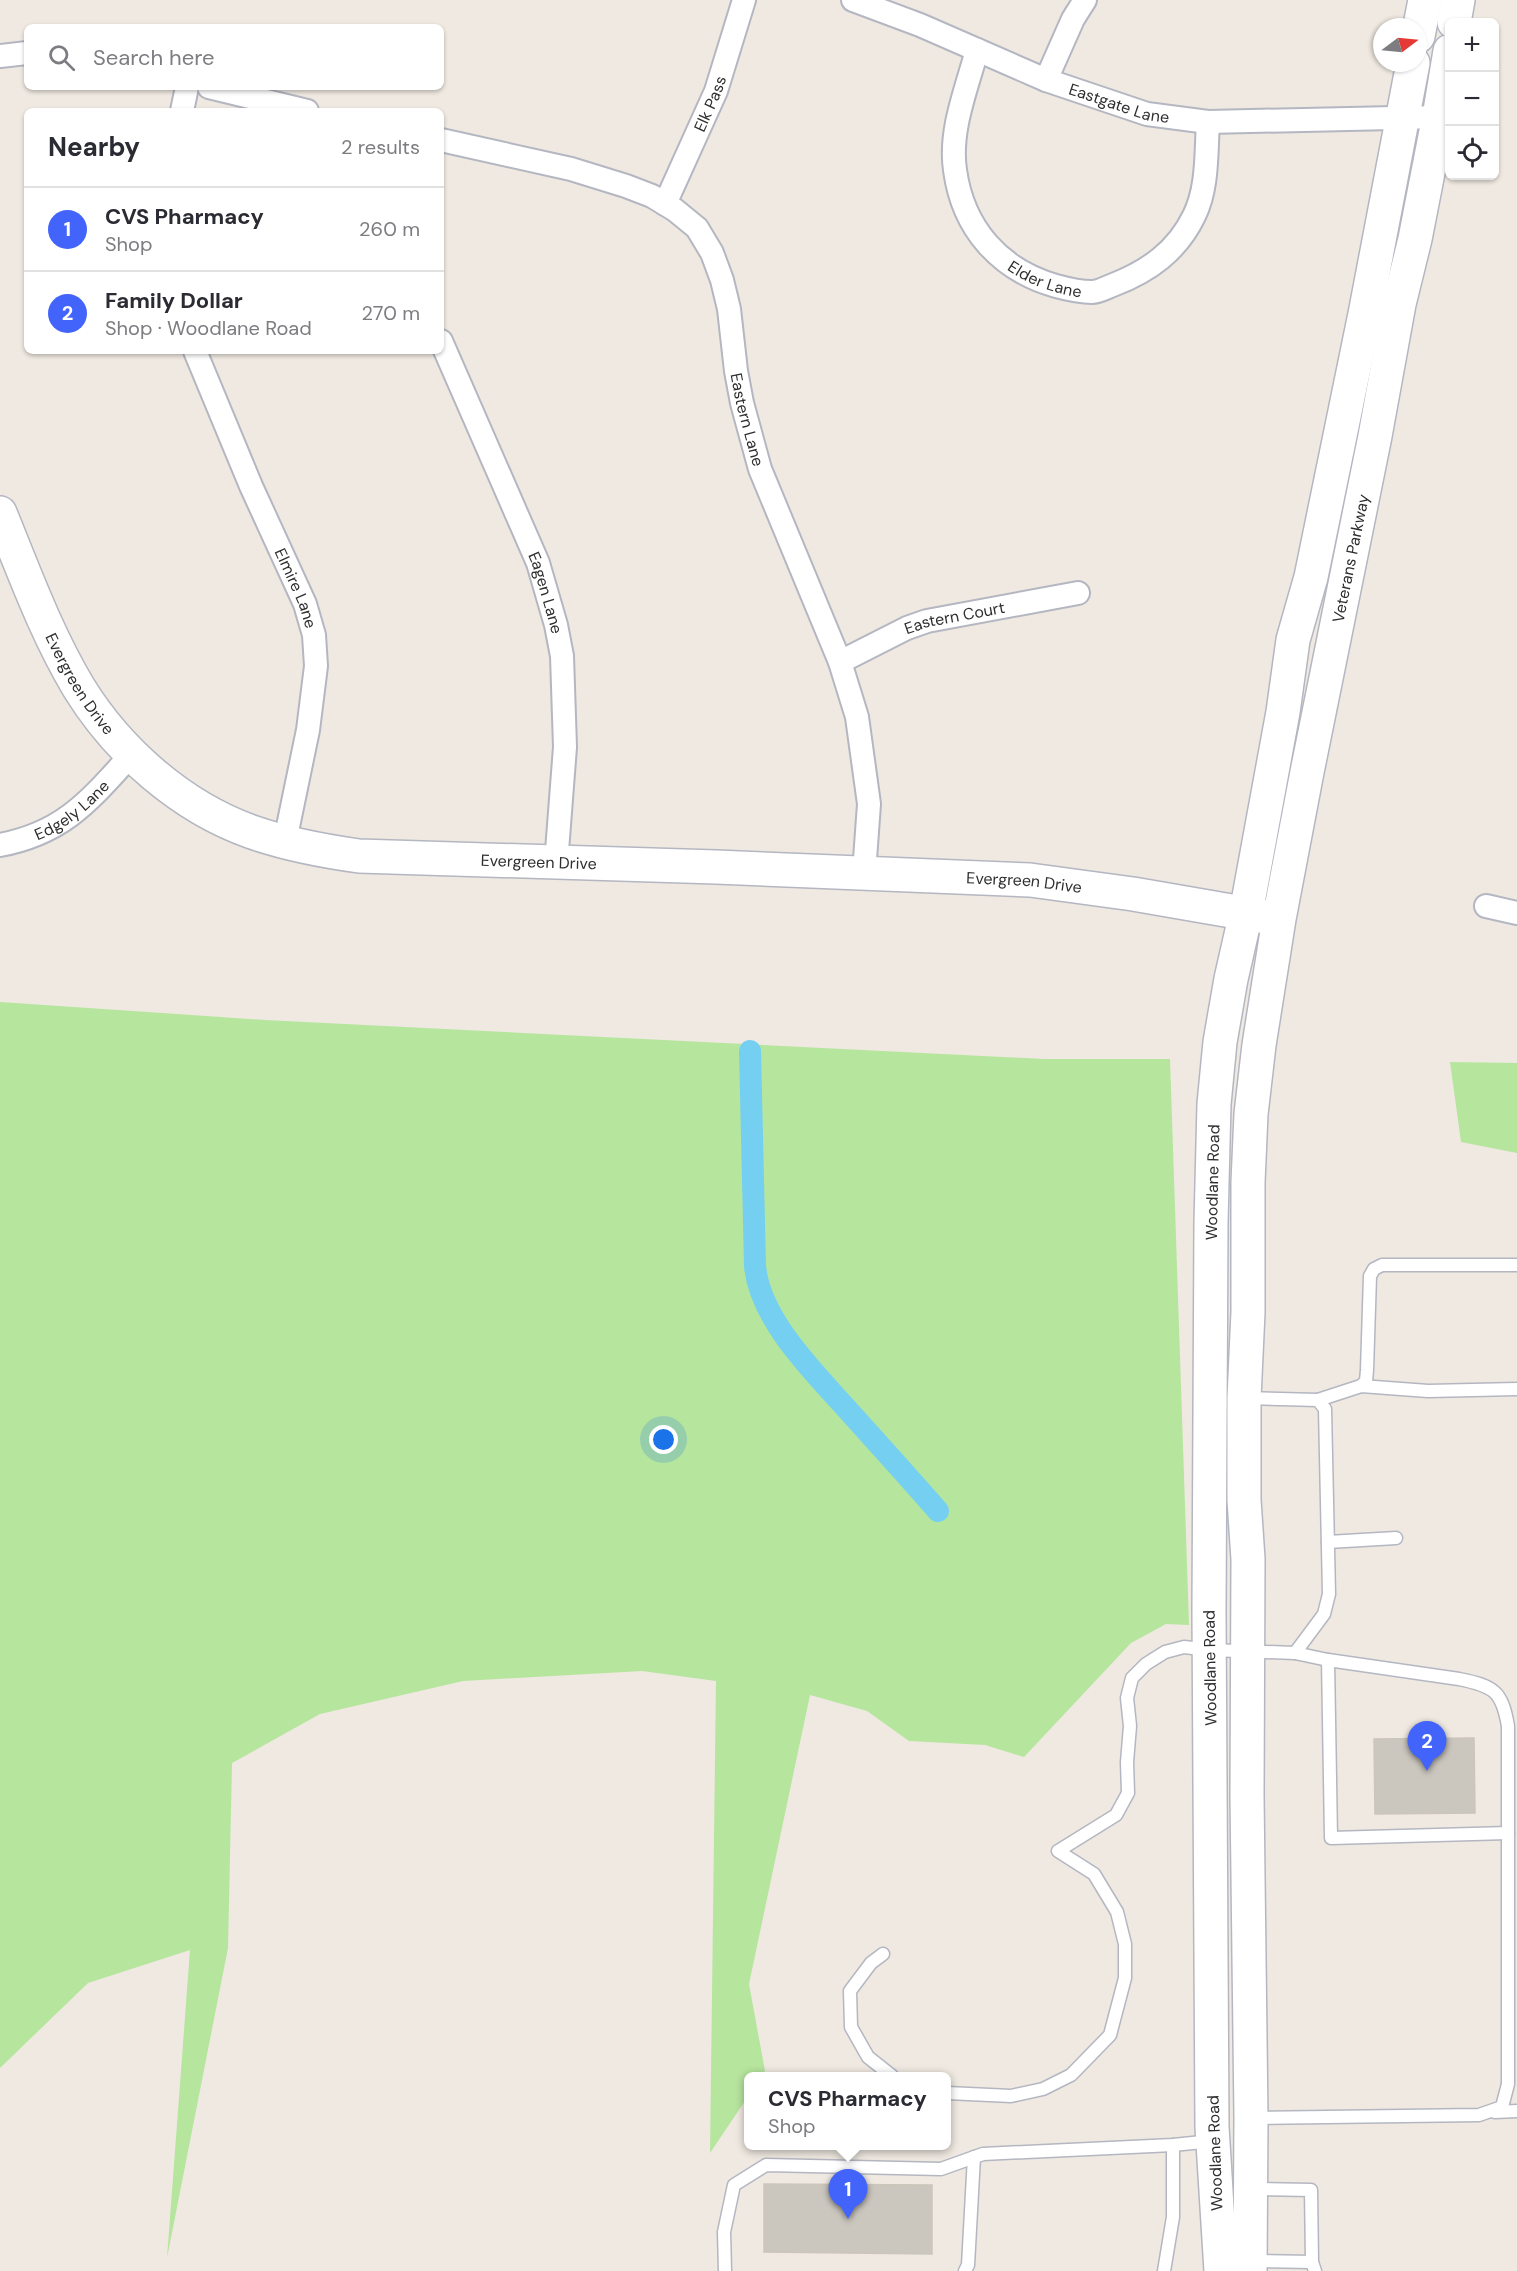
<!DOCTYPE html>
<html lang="en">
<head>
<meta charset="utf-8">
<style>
  body { margin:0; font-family:"DM Sans",sans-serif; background:#f2f2f3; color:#2b2b33 }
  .controls { position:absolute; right:18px; top:18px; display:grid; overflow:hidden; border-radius:9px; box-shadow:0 2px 4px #0004 }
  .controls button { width:54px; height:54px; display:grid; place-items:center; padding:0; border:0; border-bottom:2px solid #e1e1e2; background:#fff; color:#2b2b33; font:30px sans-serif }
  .compass { position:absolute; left:1373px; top:18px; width:54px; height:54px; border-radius:50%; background:#fff; box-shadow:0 2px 4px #0004; rotate:74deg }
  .you { position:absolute; left:664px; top:1440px; width:21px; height:21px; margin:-15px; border:4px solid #fff; border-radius:50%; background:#1a73e8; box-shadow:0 0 0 9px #1a73e833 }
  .badge { display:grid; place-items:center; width:39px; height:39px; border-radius:50%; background:#4264fb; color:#fff; font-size:20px; font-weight:700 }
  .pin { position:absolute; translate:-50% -50px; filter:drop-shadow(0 2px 3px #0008) }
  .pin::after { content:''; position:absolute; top:32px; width:21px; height:18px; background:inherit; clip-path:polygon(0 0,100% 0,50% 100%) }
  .popup { position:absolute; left:744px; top:2072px; width:207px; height:78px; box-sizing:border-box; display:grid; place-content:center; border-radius:9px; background:#fff; filter:drop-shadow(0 2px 4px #0005); font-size:20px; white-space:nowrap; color:#7c7c81 }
  .popup b { font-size:22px; color:#2b2b33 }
  .popup::after { content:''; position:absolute; left:50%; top:100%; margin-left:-12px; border:12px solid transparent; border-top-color:#fff }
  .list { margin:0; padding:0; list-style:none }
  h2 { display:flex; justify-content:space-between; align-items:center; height:78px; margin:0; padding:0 24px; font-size:26px }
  h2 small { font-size:20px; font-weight:400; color:#7c7c81 }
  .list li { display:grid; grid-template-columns:39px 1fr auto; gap:18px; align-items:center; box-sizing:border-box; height:84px; padding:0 24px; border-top:2px solid #e1e1e2 }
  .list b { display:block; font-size:22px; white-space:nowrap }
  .list p { margin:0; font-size:20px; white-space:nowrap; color:#7c7c81 }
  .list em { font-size:20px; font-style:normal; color:#7c7c81 }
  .icon { flex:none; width:33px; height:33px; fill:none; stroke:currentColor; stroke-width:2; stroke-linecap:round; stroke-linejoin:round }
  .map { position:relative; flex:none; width:1517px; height:2271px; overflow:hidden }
  .search { position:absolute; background:#fff; box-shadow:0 2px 4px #0004; left:24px; top:24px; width:420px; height:66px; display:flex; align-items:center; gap:15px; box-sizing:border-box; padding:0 21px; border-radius:9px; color:#7c7c81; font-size:22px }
  .panel { position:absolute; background:#fff; box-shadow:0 2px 4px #0004; left:24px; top:108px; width:420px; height:246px; border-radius:9px }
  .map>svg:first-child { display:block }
  .green { fill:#b6e59e }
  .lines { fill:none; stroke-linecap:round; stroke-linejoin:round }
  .canal { stroke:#75cff0; stroke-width:22 }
  .building { fill:#cbc7bf; stroke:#cbc5ba; stroke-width:1.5 }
  .lane-casing { stroke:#b4b7c1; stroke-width:15 }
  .street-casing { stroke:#b4b7c1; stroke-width:26 }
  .secondary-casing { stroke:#b4b7c1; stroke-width:36 }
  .lane { stroke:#fff; stroke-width:12 }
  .street { stroke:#fff; stroke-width:22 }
  .secondary { stroke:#fff; stroke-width:33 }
  .labels { text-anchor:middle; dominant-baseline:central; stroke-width:5; stroke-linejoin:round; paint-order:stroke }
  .street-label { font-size:16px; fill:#2e2e2e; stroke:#fff }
</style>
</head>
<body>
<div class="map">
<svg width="1517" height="2271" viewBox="0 0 1517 2271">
  <rect width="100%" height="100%" fill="#efe9e1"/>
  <!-- green -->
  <g class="green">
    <path d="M0 1002 265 1020 1044 1059H1170L1189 1625 1166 1624 1131 1643 1024 1757 985 1745 909 1741 867 1711 810 1695 749 1984 765 2071 762 2076H749V2095L710 2153 716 1681 642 1671 463 1681 320 1714 232 1763 228 1948 167 2258 190 1950 88 1983 0 2068Z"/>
    <path d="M1450 1062 1517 1063V1153L1461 1142Z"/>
  </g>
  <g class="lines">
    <!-- canal -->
    <path class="canal" d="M750 1051 755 1266C760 1322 819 1377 855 1418 883 1449 911 1480 938 1511"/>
  </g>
  <!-- building -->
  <g class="building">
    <path d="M1474 1738 1475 1813 1375 1814 1374 1739Z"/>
    <path d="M764 2184 932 2185V2254L764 2252Z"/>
  </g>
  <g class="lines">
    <defs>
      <g id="lane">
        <path d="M1361 1386 1366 1381 1367 1370 1370 1276 1374 1269 1382 1265H1517"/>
        <path d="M1245 1398 1318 1400 1325 1409 1329 1594 1324 1614 1295 1653"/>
        <path d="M1318 1400 1361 1386 1428 1391 1517 1389"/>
        <path d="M1328 1542 1396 1538"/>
        <path d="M1328 1660 1331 1838 1508 1833"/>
        <path d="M883 1954 871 1963 850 1991 851 2027 868 2057 892 2076"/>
        <path d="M947 2093 1011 2096 1043 2089 1071 2075 1110 2035 1125 1978V1944L1117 1912 1094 1874 1058 1851 1116 1815 1128 1793 1127 1762 1130 1726 1127 1698 1132 1678 1146 1664 1165 1652 1184 1647 1210 1650 1295 1653 1328 1660 1459 1679C1494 1686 1502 1691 1508 1726V2084L1502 2107 1479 2115 1252 2118"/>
        <path d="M1495 2112 1517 2111"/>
        <path d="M1253 2189 1311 2190 1312 2262 1315 2271"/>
        <path d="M1250 2261 1312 2262"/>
        <path d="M725 2271 724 2232 734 2185 766 2165 941 2169 983 2154 1173 2145 1212 2141"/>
        <path d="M965 2271 968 2265 974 2157"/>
        <path d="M1164 2271 1173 2217V2145"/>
      </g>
      <g id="street">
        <path id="s1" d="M853 0 920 25 1046 80 1147 114 1208 122 1439 117"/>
        <path id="s2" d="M977 50C967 88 949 130 955 170 963 229 1000 270 1056 286 1067 289 1080 292 1092 292 1099 292 1107 287 1113 285 1149 271 1177 251 1194 216 1208 188 1206 153 1208 122"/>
        <path d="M0 56 27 53"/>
        <path d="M1046 80 1073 19 1085 0"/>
        <path d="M209 87 307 111"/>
        <path d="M182 111 187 87"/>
        <path id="s3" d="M441 140 571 169 626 186 652 196 675 210 697 228 712 253 722 280 729 309 736 371 742 403 760 469 840 662 857 717 869 804 864 873"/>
        <path id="s4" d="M665 204 716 91 744 0"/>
        <path id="s5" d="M441 341 538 563 556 625 562 656 565 747 556 864"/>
        <path id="s6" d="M195 351 251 486 305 604 314 635 316 666 308 730 285 841"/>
        <path id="s7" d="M840 662 907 628 927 621 1078 593"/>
        <path id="s8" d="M0 845C64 833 90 800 131 755"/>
        <path d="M1486 906 1517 913"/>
      </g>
      <g id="secondary">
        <path d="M1454 22 1458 0"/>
        <path d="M1418 36 1425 0"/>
        <path id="s9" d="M0 513C24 572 46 633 79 688 118 751 181 807 252 832 286 844 323 851 359 856L716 867 1030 880 1133 894 1266 917"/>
        <path id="s10" d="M1221 2271 1212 2127 1209 1611 1211 1223 1214 1104 1220 1042 1231 979 1246 913 1283 712 1293 640 1311 577 1365 314 1413 63"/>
        <path id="s11" d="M1250 2271 1251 2118 1247 1795 1248 1559 1244 1500V1398L1248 1312V1182L1251 1114 1259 1045 1279 919 1307 772 1375 436 1399 304 1415 239 1440 111 1450 51"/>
      </g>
    </defs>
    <!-- lane casing -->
    <use href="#lane" class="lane-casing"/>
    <!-- street casing -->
    <use href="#street" class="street-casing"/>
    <!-- secondary casing -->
    <use href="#secondary" class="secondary-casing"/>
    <!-- lane -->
    <use href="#lane" class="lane"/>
    <!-- street -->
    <use href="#street" class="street"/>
    <!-- secondary -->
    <use href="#secondary" class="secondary"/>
  </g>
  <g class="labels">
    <!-- street labels -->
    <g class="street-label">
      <text stroke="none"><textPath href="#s1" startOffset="286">Eastgate Lane</textPath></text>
      <text stroke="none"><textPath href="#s4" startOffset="110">Elk Pass</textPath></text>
      <text stroke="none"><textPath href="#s2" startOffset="274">Elder Lane</textPath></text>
      <text stroke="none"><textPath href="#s3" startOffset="474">Eastern Lane</textPath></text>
      <text stroke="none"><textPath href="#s11" startOffset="1722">Veterans Parkway</textPath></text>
      <text stroke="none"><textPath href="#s6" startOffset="258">Elmire Lane</textPath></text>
      <text stroke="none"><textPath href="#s5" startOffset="273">Eagen Lane</textPath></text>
      <text stroke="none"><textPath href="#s7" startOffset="124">Eastern Court</textPath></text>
      <text stroke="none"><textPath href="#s9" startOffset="189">Evergreen Drive</textPath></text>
      <text stroke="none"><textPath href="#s8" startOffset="81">Edgely Lane</textPath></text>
      <text stroke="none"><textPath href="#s9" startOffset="711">Evergreen Drive</textPath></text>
      <text stroke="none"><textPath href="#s9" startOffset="1197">Evergreen Drive</textPath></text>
      <text stroke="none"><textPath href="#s10" startOffset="1089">Woodlane Road</textPath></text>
      <text transform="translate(1210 1668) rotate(-91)">Woodlane Road</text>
      <text transform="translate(1215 2153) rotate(-92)">Woodlane Road</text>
    </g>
  </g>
</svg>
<div class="controls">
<button>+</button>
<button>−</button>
<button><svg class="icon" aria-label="locate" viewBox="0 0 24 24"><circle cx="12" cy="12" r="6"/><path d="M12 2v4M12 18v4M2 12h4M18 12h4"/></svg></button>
</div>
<svg class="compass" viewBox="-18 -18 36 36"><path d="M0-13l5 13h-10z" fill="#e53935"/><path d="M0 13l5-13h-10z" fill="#7c7c81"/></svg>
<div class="you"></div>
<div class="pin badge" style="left:848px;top:2219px">1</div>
<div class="popup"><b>CVS Pharmacy</b>Shop</div>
<div class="pin badge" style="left:1427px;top:1771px">2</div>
<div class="search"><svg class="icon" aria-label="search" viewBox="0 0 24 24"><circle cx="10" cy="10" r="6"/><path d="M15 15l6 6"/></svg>Search here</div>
<section class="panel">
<h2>Nearby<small>2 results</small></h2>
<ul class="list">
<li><span class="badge">1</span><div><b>CVS Pharmacy</b><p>Shop</p></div><em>260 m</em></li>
<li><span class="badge">2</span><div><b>Family Dollar</b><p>Shop · Woodlane Road</p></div><em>270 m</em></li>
</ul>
</section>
</div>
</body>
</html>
